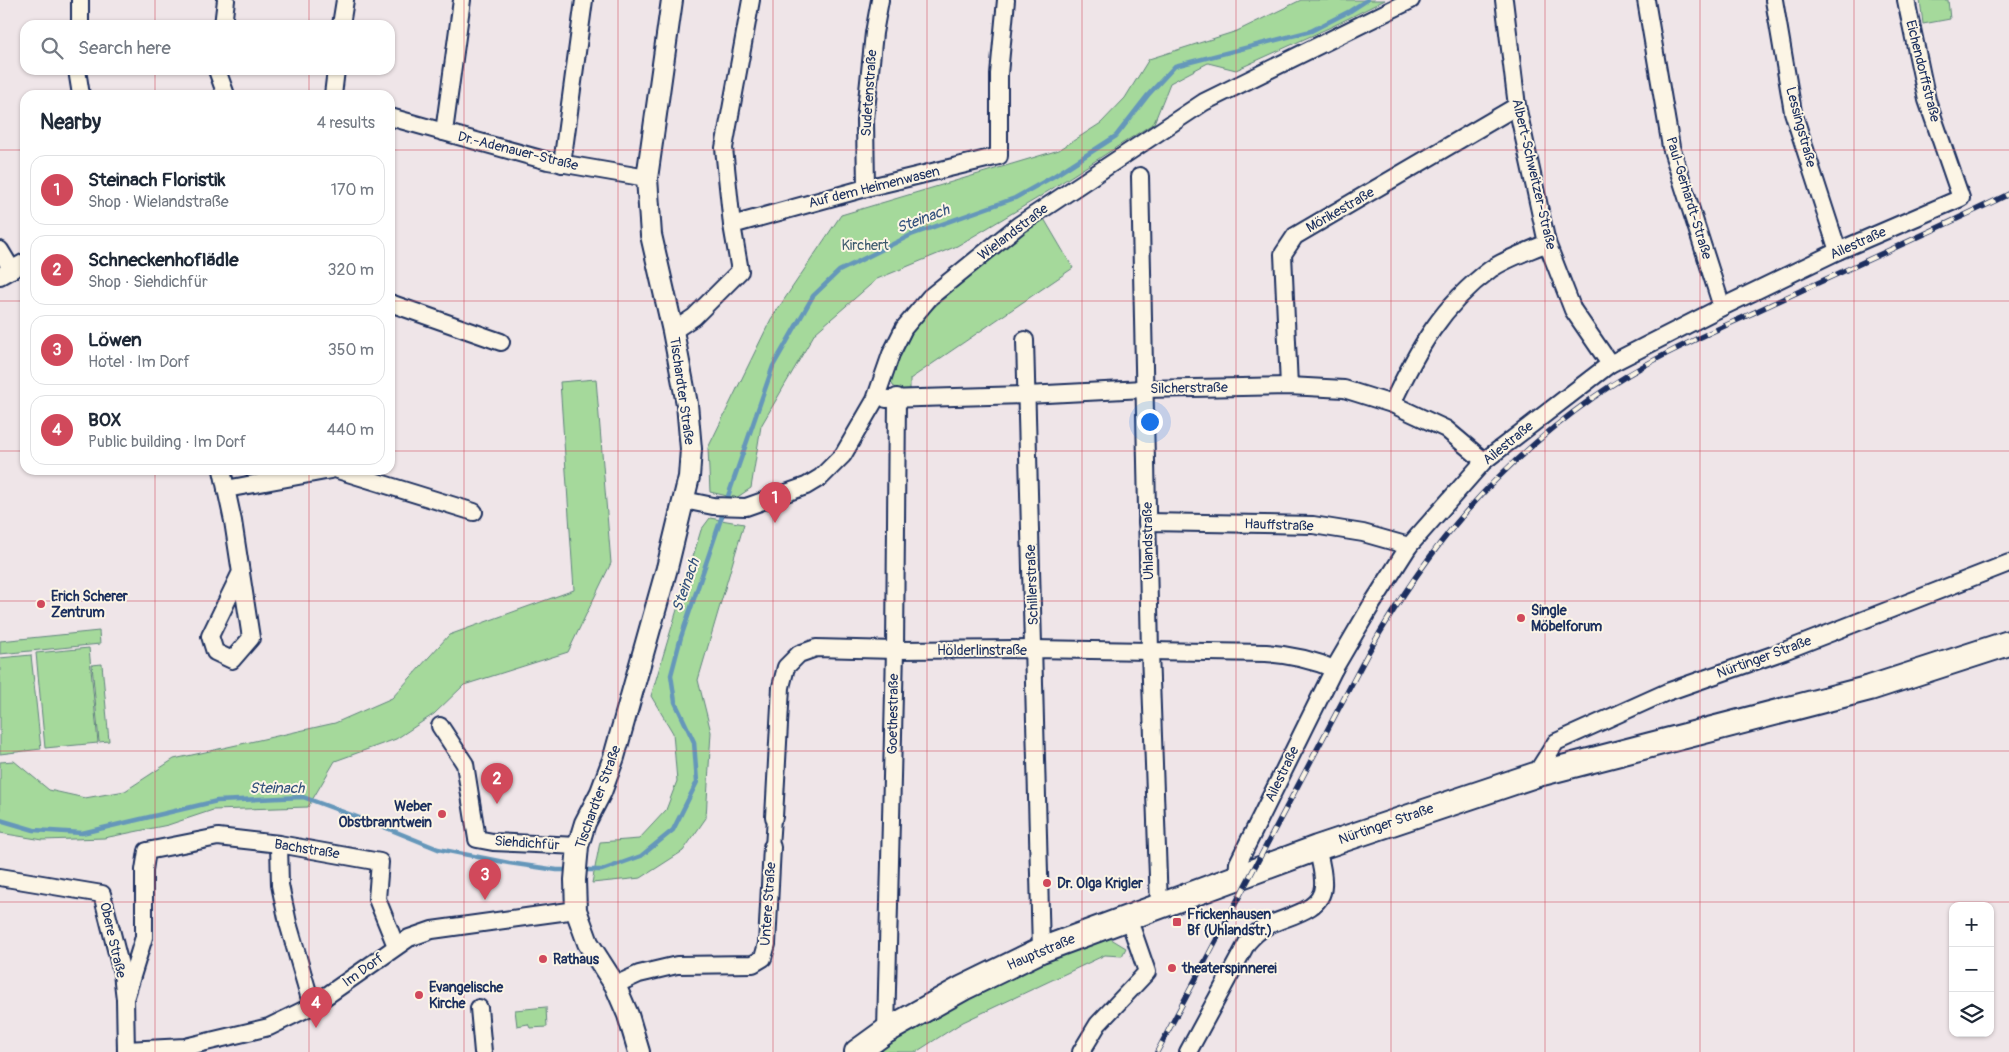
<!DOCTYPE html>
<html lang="en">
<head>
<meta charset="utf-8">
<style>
  body { margin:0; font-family:Pangolin,sans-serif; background:#f2f2f3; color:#1f2937 }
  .controls { position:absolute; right:15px; bottom:15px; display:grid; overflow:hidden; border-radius:10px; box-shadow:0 1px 4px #0004 }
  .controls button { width:45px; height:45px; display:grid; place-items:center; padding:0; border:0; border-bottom:1px solid #e0e1e3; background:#fff; color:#1f2937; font:25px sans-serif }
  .you { position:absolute; left:1149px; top:421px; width:18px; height:18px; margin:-12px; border:4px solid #fff; border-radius:50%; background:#1a73e8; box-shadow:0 0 0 8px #1a73e833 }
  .badge { display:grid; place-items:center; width:32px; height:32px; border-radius:50%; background:#d1495b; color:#fff; font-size:16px; font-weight:700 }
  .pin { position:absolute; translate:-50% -41px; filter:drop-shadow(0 1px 2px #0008) }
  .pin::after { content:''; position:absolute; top:26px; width:18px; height:15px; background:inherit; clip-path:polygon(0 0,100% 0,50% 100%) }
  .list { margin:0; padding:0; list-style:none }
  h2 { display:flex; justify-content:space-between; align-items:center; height:65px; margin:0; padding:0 20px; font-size:21px }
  h2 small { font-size:16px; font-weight:400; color:#747a83 }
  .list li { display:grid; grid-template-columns:32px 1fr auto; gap:15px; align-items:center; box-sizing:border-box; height:70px; margin:0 10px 10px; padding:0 10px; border:1px solid #e0e1e3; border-radius:15px }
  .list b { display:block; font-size:19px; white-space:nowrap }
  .list p { margin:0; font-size:16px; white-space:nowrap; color:#747a83 }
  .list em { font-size:16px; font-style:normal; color:#747a83 }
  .icon { flex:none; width:28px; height:28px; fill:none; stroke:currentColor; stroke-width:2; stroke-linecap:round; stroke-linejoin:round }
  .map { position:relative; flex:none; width:2009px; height:1052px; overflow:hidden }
  .search { position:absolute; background:#fff; box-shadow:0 1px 4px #0004; left:20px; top:20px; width:375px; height:55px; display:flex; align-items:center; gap:12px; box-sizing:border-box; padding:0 18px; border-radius:15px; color:#747a83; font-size:19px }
  .panel { position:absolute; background:#fff; box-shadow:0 1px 4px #0004; left:20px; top:90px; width:375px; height:385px; border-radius:15px }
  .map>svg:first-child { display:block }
  .green { fill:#a5d99b; stroke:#60847c }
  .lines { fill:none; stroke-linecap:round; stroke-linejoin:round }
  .stream { stroke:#6597ba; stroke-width:4.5 }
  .pedestrian-casing { stroke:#1b2f5e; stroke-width:16 }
  .minor-casing { stroke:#1b2f5e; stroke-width:20 }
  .tertiary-casing { stroke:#1b2f5e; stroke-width:24 }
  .secondary-casing { stroke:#1b2f5e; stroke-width:28 }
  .pedestrian { stroke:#fcf5e5; stroke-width:12 }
  .minor { stroke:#fcf5e5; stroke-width:16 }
  .tertiary { stroke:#fcf5e5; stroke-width:20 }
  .secondary { stroke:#fcf5e5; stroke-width:24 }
  .rail-casing { stroke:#1b2f5e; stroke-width:5.5 }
  .rail { stroke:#fcf5e5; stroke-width:4; stroke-dasharray:11; stroke-linecap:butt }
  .grid { fill:none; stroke:#d1495b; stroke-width:1; stroke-opacity:0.55 }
  .poi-dot { fill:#d1495b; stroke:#fcf5e5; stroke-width:2 }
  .labels { text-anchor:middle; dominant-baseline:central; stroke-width:4; stroke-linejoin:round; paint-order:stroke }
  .street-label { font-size:14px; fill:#1b2f5e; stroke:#fcf5e5 }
  .park-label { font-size:14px; fill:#3e5a6d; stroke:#fcf5e5 }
  .poi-label { font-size:14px; font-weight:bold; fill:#1b2f5e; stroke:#fcf5e5; text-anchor:start }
  .water-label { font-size:15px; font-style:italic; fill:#34527d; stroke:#fcf5e5 }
</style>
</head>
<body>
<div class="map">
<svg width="2009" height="1052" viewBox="0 0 2009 1052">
  <rect width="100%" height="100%" fill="#efe5e8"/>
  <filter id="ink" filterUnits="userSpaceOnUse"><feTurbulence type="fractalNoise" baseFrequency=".02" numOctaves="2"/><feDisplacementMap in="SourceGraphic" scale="10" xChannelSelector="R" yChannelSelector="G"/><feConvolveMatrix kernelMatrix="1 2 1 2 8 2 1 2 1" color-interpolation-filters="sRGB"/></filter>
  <g filter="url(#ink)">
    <!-- green -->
    <g class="green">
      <path d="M1301 0H1385L1333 26 1236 70 1208 63 1170 83 1154 123 1036 199 957 246 877 279 815 333 761 426 751 488 736 498 710 492 708 448 771 319 841 215 1059 150 1101 123 1125 98 1149 59 1237 31Z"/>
      <path d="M1920 0H1948L1950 19 1923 24Z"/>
      <path d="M1043 217 1073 268 910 379V389L900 390 893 386 889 375 906 338 922 318 964 281Z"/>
      <path d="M596 379 611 563 568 652 464 685 434 714 396 739 335 761 308 807 213 810 168 825 104 838 43 840 0 833V762L14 761 49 790 85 798 125 791 174 759 335 723 392 698 449 635 574 590 560 382Z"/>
      <path d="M710 518 744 524 698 680 711 732 706 818 683 851 641 878 592 883 600 842 639 839 666 810 677 781 673 733 651 696 701 530Z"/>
      <path d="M99 631 100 644 0 654V641Z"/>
      <path d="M89 648 98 743 45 748 36 653Z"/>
      <path d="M31 655 41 749 0 754V658Z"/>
      <path d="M102 664 109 741 99 742 92 665Z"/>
      <path d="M1103 934 1126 948 1122 956 1105 955 963 1022 916 1052H868L1005 972Z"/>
      <path d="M546 1007 547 1027 530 1028 528 1024 517 1026 515 1010Z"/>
    </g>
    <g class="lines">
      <!-- stream -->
      <g class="stream">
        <path d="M726 502 773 366 813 296 839 271 911 235 1015 198 1054 176 1116 136 1148 95 1175 66 1311 31 1350 11 1367 0"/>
        <path d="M0 820 34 830 82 833 217 801 303 797 384 827 438 849 509 863 557 870H571"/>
        <path d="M582 870H602L641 856 673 830 697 782 694 742 675 702 671 675 681 637 724 510"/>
      </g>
      <defs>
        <path id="pedestrian" d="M772 847 774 817"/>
        <g id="minor">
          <path d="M80 0V25"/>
          <path d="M1504 0 1517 106 1547 243 1573 310 1610 364"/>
          <path d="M1646 0 1671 147 1722 307"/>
          <path d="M1774 0 1793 112 1838 251"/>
          <path d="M223 25 226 0"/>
          <path d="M341 25 345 0"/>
          <path d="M77 70 81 95"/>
          <path d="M217 70 226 95"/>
          <path d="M333 95 336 70"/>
          <path d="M390 117 548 161 647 178"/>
          <path d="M444 132 462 0"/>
          <path d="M562 164 584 0"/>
          <path d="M1140 176 1150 652 1159 905"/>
          <path d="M866 188 865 120 874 33 880 0"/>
          <path d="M732 225 724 148 751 0"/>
          <path d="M0 250 12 270"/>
          <path d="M0 276 25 262"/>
          <path d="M390 303 501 342"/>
          <path d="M673 331 694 317 740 271 732 225 866 188 999 156V74L1006 0"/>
          <path d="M1025 340 1041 950"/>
          <path d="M1289 386 1283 254 1295 236 1517 106"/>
          <path d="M886 399 1027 395 1144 389 1289 386 1344 389 1392 404 1446 429 1484 461"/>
          <path d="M1392 404C1417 350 1442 305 1491 269 1507 258 1529 251 1547 243"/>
          <path d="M222 470 233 521 251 638 232 660 215 652 210 636 241 572"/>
          <path d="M338 470 474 512"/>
          <path d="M226 489 331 470"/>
          <path d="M684 500 713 506 746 507 806 486 821 477 843 455 875 400 891 354 904 328 930 297 1019 225 1204 102 1411 0"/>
          <path d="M1147 522 1313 525 1363 533 1409 546"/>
          <path d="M440 726 465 764 477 839 493 842 578 846"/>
          <path d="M1535 775 1556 742 1667 692 1784 651 2009 563"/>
          <path d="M774 817 781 687 786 667 799 654 816 648 895 650 1033 649 1266 653C1291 655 1311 659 1334 669"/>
          <path d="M279 844 280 885 288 923 312 1006"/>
          <path d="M1237 876 1238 863 1334 669 1372 604 1409 546 1484 461 1610 364 1722 307 1838 251 1961 198 1927 100 1906 0"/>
          <path d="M0 877 102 894 122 973 125 999 126 1052"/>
          <path d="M615 985 639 974 677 965 753 964 763 958 767 944 772 847"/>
          <path d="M125 999 144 937V870L147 851 218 837 279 844 380 862 377 899 396 946"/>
          <path d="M479 1008 483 1052"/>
          <path d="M886 1031 895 650 897 397"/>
          <path d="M126 1050 185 1047 269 1027 312 1006 409 938 432 930 576 910"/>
          <path d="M1081 1052 1098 1024 1147 972 1128 917"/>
          <path d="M1188 1052 1247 943C1253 936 1259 930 1267 926 1285 916 1322 912 1323 886 1324 873 1320 860 1317 848"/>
        </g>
        <path id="tertiary" d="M639 1052 628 1015 615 985 588 943 576 910 575 880 578 846 585 823 601 792 614 757 667 568 689 477 691 449 687 404 673 331 651 235 647 178 672 0"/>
        <path id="secondary" d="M857 1052 886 1031 963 988 1041 950 1317 848 1535 775 1870 688 2009 643"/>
      </defs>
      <!-- pedestrian casing -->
      <use href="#pedestrian" class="pedestrian-casing"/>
      <!-- minor casing -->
      <use href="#minor" class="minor-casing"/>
      <!-- tertiary casing -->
      <use href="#tertiary" class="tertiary-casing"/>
      <!-- secondary casing -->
      <use href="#secondary" class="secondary-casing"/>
      <!-- pedestrian -->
      <use href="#pedestrian" class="pedestrian"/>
      <!-- minor -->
      <use href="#minor" class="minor"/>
      <!-- tertiary -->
      <use href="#tertiary" class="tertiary"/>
      <!-- secondary -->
      <use href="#secondary" class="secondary"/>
      <defs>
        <path id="rail" d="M1157 1052 1368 653C1429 546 1493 469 1594 397 1643 362 1700 337 1755 312 1840 272 1925 235 2009 194"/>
      </defs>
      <!-- rail casing -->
      <use href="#rail" class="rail-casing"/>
      <!-- rail -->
      <use href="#rail" class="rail"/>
    </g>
  </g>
  <!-- grid -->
  <path class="grid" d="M155 0V25M309 0V25M464 0V1052M618 0V1052M773 0V1052M927 0V1052M1082 0V1052M1236 0V1052M1391 0V1052M1545 0V1052M1700 0V1052M1854 0V1052M155 70V95M309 70V95M0 150H25M390 150H2009M0 301H25M390 301H2009M0 451H25M390 451H2009M155 470V1052M309 470V1052M0 601H2009M0 751H2009M0 902H2009"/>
  <!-- markers -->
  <g class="poi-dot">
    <circle cx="41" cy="604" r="5"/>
    <circle cx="1521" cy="618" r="5"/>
    <circle cx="442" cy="814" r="5"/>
    <circle cx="1047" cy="883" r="5"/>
    <rect x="1172" y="917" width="10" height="10" rx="2.5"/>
    <circle cx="543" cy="959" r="5"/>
    <circle cx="1172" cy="968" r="5"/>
    <circle cx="419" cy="995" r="5"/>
  </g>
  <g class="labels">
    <!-- street labels -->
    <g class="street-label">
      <text transform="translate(1923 71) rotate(76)">Eichendorffstraße</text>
      <text transform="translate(869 93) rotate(-86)">Sudetenstraße</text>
      <text transform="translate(1801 127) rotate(75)">Lessingstraße</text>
      <text transform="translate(518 151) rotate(14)">Dr.-Adenauer-Straße</text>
      <text transform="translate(1534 174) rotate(77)">Albert-Schweitzer-Straße</text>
      <text transform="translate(874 187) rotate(-14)">Auf dem Heimenwasen</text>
      <text transform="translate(1689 198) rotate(73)">Paul-Gerhardt-Straße</text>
      <text transform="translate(1340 210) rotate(-30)">Mörikestraße</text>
      <text transform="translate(1013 232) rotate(-37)">Wielandstraße</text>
      <text transform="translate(1858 243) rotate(-24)">Ailestraße</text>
      <text transform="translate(1189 388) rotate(-1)">Silcherstraße</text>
      <text transform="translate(682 391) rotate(82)">Tischardter Straße</text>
      <text transform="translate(1508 443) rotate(-39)">Ailestraße</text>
      <text transform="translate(1279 525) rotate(2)">Hauffstraße</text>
      <text transform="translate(1148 541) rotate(-91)">Uhlandstraße</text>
      <text transform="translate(1032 585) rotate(-92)">Schillerstraße</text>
      <text x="982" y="650">Hölderlinstraße</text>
      <text transform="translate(1764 657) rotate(-20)">Nürtinger Straße</text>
      <text transform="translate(893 714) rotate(-89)">Goethestraße</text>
      <text transform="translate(1282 774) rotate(-64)">Ailestraße</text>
      <text transform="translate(598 797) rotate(-70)">Tischardter Straße</text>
      <text transform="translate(1386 824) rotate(-19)">Nürtinger Straße</text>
      <text transform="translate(527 843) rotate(4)">Siehdichfür</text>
      <text transform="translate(307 849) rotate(9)">Bachstraße</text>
      <text transform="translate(768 904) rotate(-86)">Untere Straße</text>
      <text transform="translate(113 940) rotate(77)">Obere Straße</text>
      <text transform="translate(1041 952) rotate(-23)">Hauptstraße</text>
      <text transform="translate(363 970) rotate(-36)">Im Dorf</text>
    </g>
    <!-- park labels -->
    <g class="park-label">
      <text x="865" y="245">Kirchert</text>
    </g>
    <!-- poi labels -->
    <g class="poi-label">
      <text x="51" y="596">Erich Scherer<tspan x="51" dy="16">Zentrum</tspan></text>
      <text x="1531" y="610">Single<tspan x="1531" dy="16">Möbelforum</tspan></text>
      <text x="432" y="806" text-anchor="end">Weber<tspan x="432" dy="16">Obstbranntwein</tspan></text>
      <text x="1057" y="883">Dr. Olga Krigler</text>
      <text x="1187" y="914">Frickenhausen<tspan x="1187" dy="16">Bf (Uhlandstr.)</tspan></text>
      <text x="553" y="959">Rathaus</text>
      <text x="1182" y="968">theaterspinnerei</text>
      <text x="429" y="987">Evangelische<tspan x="429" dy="16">Kirche</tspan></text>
    </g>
    <!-- water labels -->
    <g class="water-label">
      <text transform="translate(923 219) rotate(-21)">Steinach</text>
      <text transform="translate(686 585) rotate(-71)">Steinach</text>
      <text x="277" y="788">Steinach</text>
    </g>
  </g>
</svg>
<div class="controls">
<button>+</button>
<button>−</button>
<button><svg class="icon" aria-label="layers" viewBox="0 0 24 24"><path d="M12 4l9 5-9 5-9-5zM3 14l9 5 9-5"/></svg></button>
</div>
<div class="you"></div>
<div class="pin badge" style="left:775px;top:523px">1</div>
<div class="pin badge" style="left:497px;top:804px">2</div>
<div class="pin badge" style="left:485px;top:900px">3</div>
<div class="pin badge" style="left:316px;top:1028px">4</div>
<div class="search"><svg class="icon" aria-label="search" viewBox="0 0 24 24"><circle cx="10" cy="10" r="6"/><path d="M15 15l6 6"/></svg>Search here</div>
<section class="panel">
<h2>Nearby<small>4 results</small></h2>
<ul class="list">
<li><span class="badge">1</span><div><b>Steinach Floristik</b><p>Shop · Wielandstraße</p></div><em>170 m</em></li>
<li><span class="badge">2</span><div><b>Schneckenhoflädle</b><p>Shop · Siehdichfür</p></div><em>320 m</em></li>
<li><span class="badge">3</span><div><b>Löwen</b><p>Hotel · Im Dorf</p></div><em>350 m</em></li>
<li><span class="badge">4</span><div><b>BOX</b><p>Public building · Im Dorf</p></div><em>440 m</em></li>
</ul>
</section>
</div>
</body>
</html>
